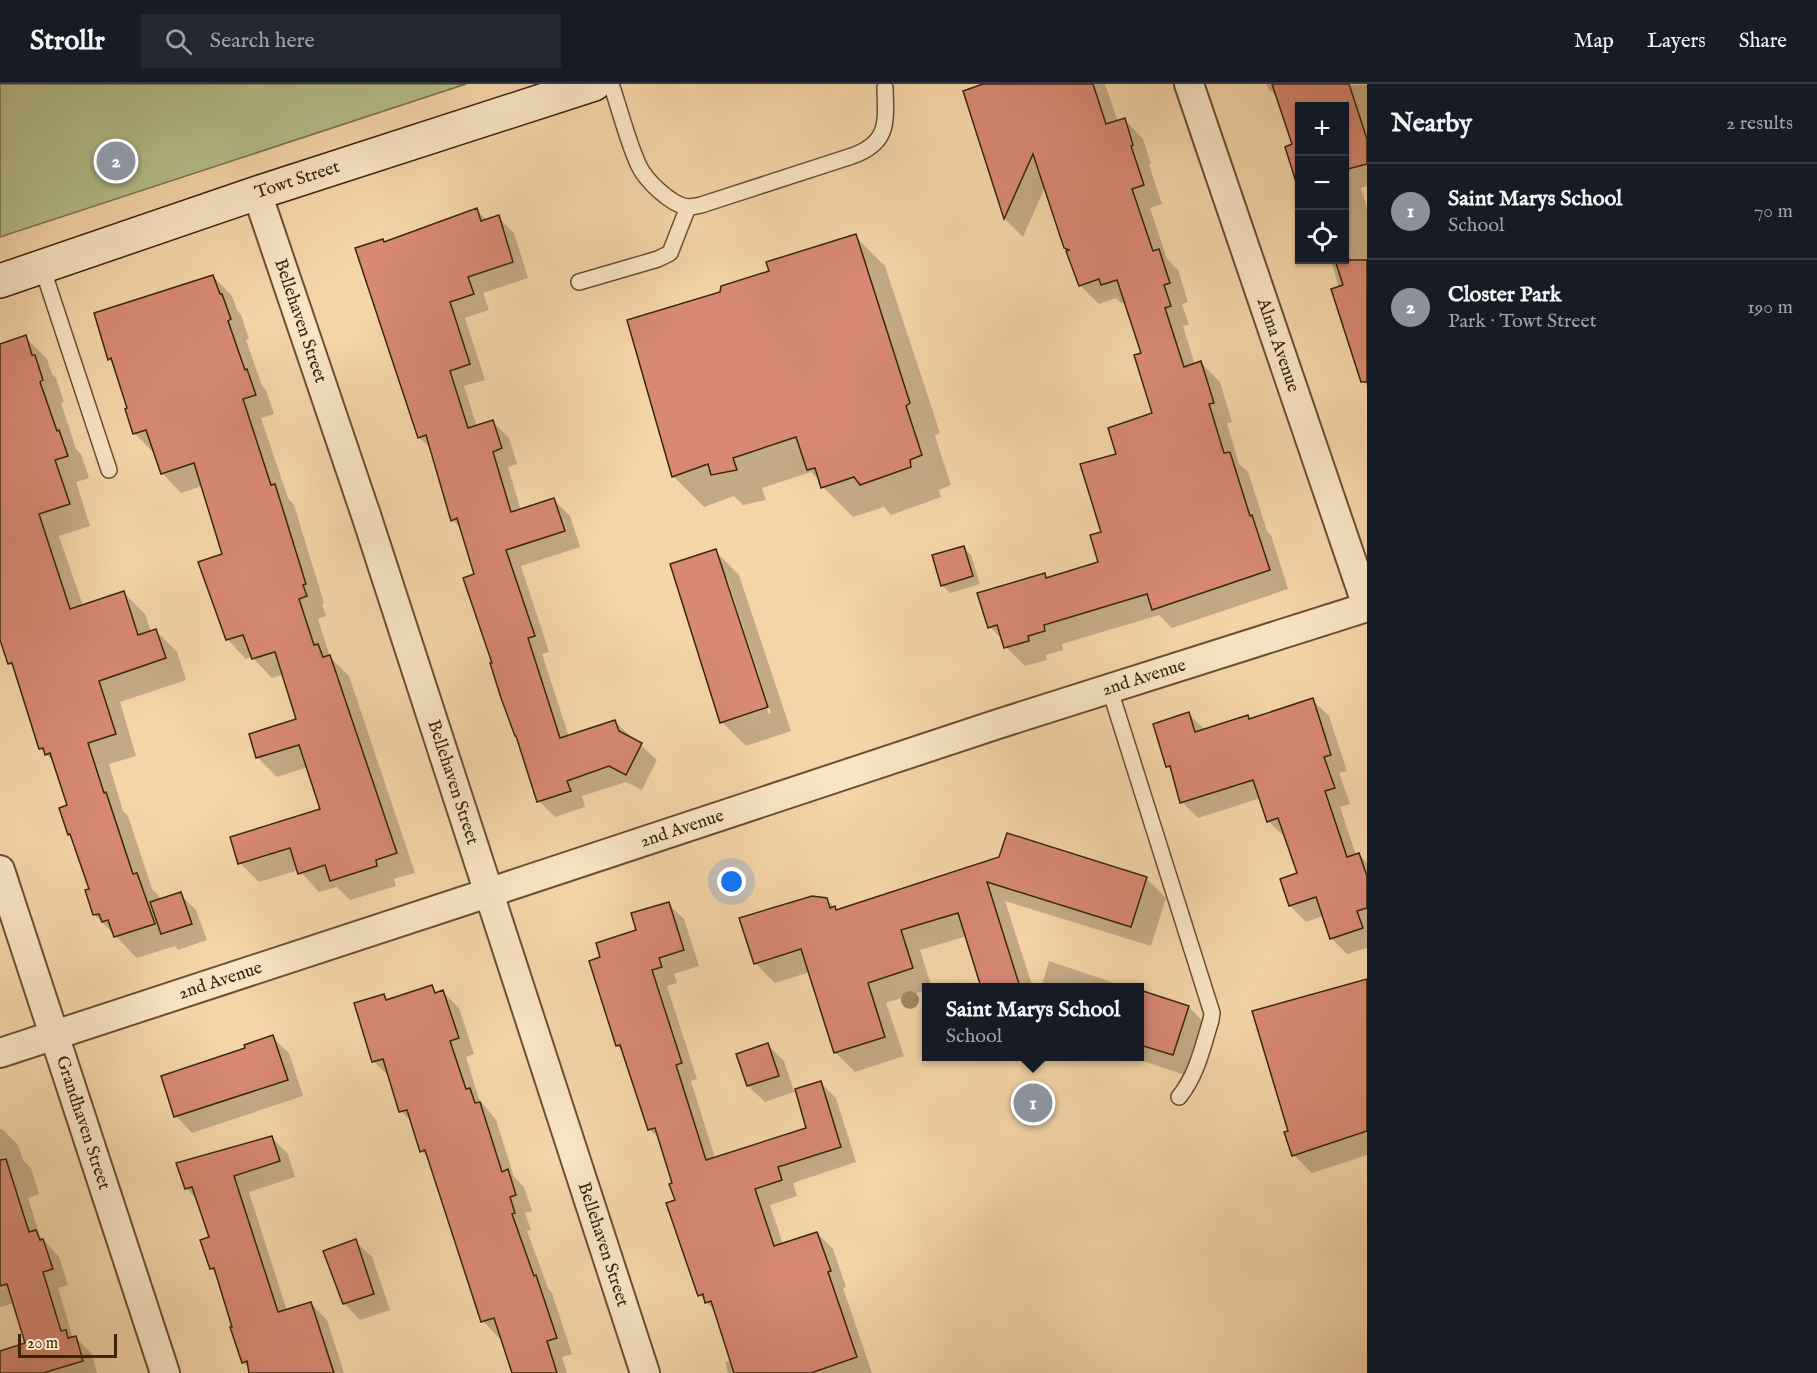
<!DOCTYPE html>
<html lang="en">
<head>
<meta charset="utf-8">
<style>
  body { margin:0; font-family:"IM FELL English",serif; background:#242831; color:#f1f3f6 }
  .controls { position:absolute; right:18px; top:18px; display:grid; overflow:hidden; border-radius:0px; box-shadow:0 2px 4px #0004 }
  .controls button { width:54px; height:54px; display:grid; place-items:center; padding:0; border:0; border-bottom:2px solid #363941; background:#171b24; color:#f1f3f6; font:30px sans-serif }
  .scale { position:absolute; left:18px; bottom:15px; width:99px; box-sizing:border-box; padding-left:6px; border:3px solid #3b250b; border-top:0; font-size:16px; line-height:21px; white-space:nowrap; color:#3b250b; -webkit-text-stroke:4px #f8e4c6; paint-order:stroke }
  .you { position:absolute; left:732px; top:798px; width:21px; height:21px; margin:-15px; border:4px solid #fff; border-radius:50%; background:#1a73e8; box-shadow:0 0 0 9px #1a73e833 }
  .badge { display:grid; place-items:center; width:39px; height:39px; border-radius:50%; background:#8c9099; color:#fff; font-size:20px; font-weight:700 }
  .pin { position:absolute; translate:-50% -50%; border:3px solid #fff; box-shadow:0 2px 6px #0006 }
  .popup { position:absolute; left:922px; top:899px; width:222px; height:78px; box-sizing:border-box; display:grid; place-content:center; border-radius:0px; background:#171b24; filter:drop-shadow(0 2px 4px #0005); font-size:20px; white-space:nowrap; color:#9ea1a6 }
  .popup b { font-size:22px; color:#f1f3f6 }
  .popup::after { content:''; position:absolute; left:50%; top:100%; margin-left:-12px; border:12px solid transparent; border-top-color:#171b24 }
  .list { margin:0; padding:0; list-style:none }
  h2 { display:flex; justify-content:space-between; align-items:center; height:78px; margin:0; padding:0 24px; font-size:26px }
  h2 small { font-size:20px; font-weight:400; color:#9ea1a6 }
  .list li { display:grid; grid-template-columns:39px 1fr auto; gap:18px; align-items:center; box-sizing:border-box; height:96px; padding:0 24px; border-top:2px solid #363941 }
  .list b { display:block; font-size:22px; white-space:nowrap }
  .list p { margin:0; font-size:20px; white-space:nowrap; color:#9ea1a6 }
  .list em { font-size:20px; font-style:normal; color:#9ea1a6 }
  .icon { flex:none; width:33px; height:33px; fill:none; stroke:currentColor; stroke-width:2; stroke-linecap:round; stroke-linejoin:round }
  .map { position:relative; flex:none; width:1367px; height:1289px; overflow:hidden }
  header { display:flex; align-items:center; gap:36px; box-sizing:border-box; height:84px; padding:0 30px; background:#171b24; border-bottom:2px solid #363941 }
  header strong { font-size:28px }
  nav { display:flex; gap:33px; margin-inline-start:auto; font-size:21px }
  .search { width:420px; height:54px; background:#242831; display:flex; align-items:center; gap:15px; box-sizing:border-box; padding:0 21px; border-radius:0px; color:#9ea1a6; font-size:22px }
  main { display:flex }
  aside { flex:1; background:#171b24 }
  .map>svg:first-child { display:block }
  .green { fill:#b5be8c; stroke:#78724c; stroke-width:1.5 }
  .shadow { fill:#0003; fill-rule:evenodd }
  .building { fill:#d78974; stroke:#3b250b; stroke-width:1.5 }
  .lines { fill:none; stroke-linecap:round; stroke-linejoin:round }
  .lane-casing { stroke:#695132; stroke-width:18 }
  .street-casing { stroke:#695132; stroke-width:32 }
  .secondary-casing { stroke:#3b250b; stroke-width:36 }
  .lane { stroke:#f8e4c6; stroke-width:15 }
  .street { stroke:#f8e4c6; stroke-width:28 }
  .secondary { stroke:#f8e4c6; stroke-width:33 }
  .tree { fill:#9f8963 }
  .labels { text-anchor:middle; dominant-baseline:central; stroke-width:6; stroke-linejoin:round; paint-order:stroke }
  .street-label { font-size:18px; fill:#3b250b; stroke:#f8e4c6 }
</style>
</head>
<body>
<header>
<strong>Strollr</strong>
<div class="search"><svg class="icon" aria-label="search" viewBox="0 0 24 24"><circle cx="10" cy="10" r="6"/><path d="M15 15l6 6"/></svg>Search here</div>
<nav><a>Map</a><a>Layers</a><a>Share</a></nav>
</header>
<main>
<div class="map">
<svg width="1367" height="1289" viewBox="0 0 1367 1289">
  <rect width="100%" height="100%" fill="#f4d5a8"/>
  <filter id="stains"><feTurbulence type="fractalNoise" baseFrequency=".00333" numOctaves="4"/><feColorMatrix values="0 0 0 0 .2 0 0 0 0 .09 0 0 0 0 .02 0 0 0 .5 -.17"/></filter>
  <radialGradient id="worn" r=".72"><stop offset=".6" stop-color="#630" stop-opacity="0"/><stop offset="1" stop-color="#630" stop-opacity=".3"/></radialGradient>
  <!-- green -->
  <path class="green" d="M0 0H466L0 153Z"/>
  <!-- shadow -->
  <g class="shadow">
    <path d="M978 0H1105L1118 38 1125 36 1143 55 1151 80 1149 81 1162 120 1150 124 1167 175 1178 186 1188 218 1182 220 1189 241 1183 242 1195 281 1201 279 1220 298 1232 338 1227 339 1239 380 1248 388 1267 447 1271 451 1288 505 1172 544 1159 531 1062 560 1063 566 1046 571 1047 576 1025 582 1006 563 1004 557 990 543 1044 490 1049 495 1100 479 1102 449 1118 371 1154 330 1143 270 1126 218 1121 219 1116 214 1099 220 1080 201 1070 168 1065 163 1045 103 1023 153 1005 135 965 8 979 3Z"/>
    <path d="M1266 0 1367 1V102L1361 104 1367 124V305L1331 176H1344V22H1300V99L1298 98 1294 61 1279 15 1268 4Z"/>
    <path d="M476 126 487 136 498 133 514 149 528 194 483 209 489 226 465 234 485 296 464 302 477 343 493 338 509 354 517 380 508 383 521 427 554 416 570 432 580 463 521 482 549 568 542 570 569 653 615 638 657 676 642 706 626 698 582 712 585 723 555 733 539 717 493 580 476 491 462 445 452 436 432 366 419 353 384 159Z"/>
    <path d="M855 152 885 182 940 349 935 352 951 401 939 406 941 413 891 431 884 423 853 433 823 403 821 398 811 388 762 404 766 416 743 421 734 412 704 423 674 393 629 237 721 209Z"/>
    <path d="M213 192 232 212 237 226 241 231 249 255 246 256 262 302 266 306 274 330 261 334 288 414 294 421 324 519 322 520 326 532 318 535 330 573 349 592 415 789 394 795 396 802 350 816 337 803 319 808 299 786 259 798 240 779 322 726 308 683 277 693 258 674 251 651 298 636 284 590 272 594 252 573 246 575 227 555 224 471 202 402 181 409 162 389 154 369 135 350 127 326 129 325 114 280 109 275ZM282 564 283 567 262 573V570Z"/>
    <path d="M25 253 47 275 52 290 56 294 64 318 61 319 76 365 81 370 89 394 76 398 90 442 59 452 83 522 124 509 145 530 151 548 155 546 177 568 186 596 120 618 136 672 109 680 123 727 128 732 152 805 159 812 160 816 180 810 196 826 207 856 178 866 175 862 137 874 95 831 91 806 73 754 69 750V722L55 679 40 664 16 585 9 579 0 552V262Z"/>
    <path d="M963 463 971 471 980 500 950 509 942 501Z"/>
    <path d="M715 467 739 491 791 647 746 662 722 638ZM723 494H727L771 629 769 630Z"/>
    <path d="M1312 616 1329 632 1347 687 1339 689 1350 720 1340 723 1356 771 1359 770 1367 779V864L1347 870 1331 854 1323 832 1306 838 1290 822 1299 790 1285 753 1268 737 1261 714 1198 734 1182 718 1173 687 1168 682 1189 630 1205 646 1247 633 1251 636Z"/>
    <path d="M1000 774 1146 794 1166 814 1151 862 1005 817 1033 904H983L967 852 920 866 932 904H926V906L886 919 904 972 855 988 835 968 810 888 775 899 755 879 826 815 838 827Z"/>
    <path d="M668 820 684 835 699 882 674 890 677 899 667 902 697 995 691 997 715 1074 808 1045 797 1007 765 1018 748 1002 768 961 784 977 794 1007 820 998 836 1014 856 1078 793 1099 797 1112 770 1121 783 1160 817 1149 833 1165 846 1203 843 1204 872 1289H726L728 1288 725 1278 731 1276 716 1228 699 1211 676 1117 674 1100 660 1055 649 1045 624 968 617 961 602 874 638 847Z"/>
    <path d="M1049 877 1129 904H1041Z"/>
    <path d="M1367 896V1071L1312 1089 1294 1071 1290 1048Z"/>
    <path d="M431 903 438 910 443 908 459 924 474 970 466 973 479 1015 496 1036 514 1093 524 1103 532 1127 525 1129 531 1146 527 1147 548 1204 552 1209 572 1270 562 1273 567 1289H513L501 1253 499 1254 483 1237 430 1075 421 1067 413 1039 401 1027 391 994 373 977 384 912 389 917Z"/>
    <path d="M1140 907 1189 923 1213 948 1197 995 1128 972H1140Z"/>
    <path d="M272 953 289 969 303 1012 192 1049 176 1032 247 965Z"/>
    <path d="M0 1045H2L18 1061 23 1076 31 1084 39 1110 28 1114 40 1152 59 1173 68 1201 58 1204 73 1254 75 1253 92 1270 97 1289H0V1268L27 1260 14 1219 0 1223Z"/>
    <path d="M271 1053 288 1070 295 1093 249 1108 287 1227 310 1219 327 1236 344 1289H254L243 1278 234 1244 217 1191 211 1184V1154L198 1116 186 1104Z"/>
    <path d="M355 1157 372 1173 390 1226 360 1236 344 1219Z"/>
  </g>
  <!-- building -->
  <g class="building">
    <path d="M983 0H1093L1106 40 1125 34 1133 61 1131 62 1144 101 1132 105 1153 167 1159 165 1170 199 1164 201 1171 222 1165 224 1184 283 1201 277 1214 319 1209 320 1224 369 1230 368 1250 432 1252 431 1270 486 1152 526 1147 510 1044 541 1045 547 1028 552 1029 557 1004 564 997 541 988 544 977 509 1045 489 1046 494 1098 478 1090 451 1101 448 1080 380 1116 370 1108 344 1152 329 1134 271 1141 269 1117 196 1101 201 1099 195 1079 202 1066 167 1069 166 1064 164 1033 70 1004 135 963 7Z"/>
    <path d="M1272 0H1349L1367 55V80L1344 86V22H1299V98H1296L1285 63 1292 60Z"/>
    <path d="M477 124 481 137 499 131 513 178 468 193 474 210 450 218 470 280 450 287 468 344 493 336 502 364 493 368 511 428 554 414 565 447 506 466 535 552 528 554 560 654 615 636 619 647 642 659 626 691 609 682 567 697 571 707 537 718 516 652H515L501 614 490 579H492L463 494 474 490 457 434 451 437 426 351 418 354 355 164 383 155 384 158Z"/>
    <path d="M856 150 910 319 906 322 922 371 910 376 911 383 860 401 854 393 821 404 815 384 807 386 796 353 733 374 737 386 711 391 708 380 672 393 627 236 720 208 721 202 769 187 766 178Z"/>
    <path d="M1335 176H1367V298H1361L1331 205 1343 201Z"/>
    <path d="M213 191 220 210H222L231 235 228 237 245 286 247 285 256 311 243 315 271 401 275 400 306 500 303 501 307 512 299 515 314 561 318 560 323 573 330 571 397 769 376 776 377 782 330 797 325 781 298 790 290 764 238 780 230 753 320 725 299 661 256 674 249 650 296 635 275 568 252 575 243 551 226 556 198 478 222 470 194 379 161 390 146 346 133 350 125 325 127 324 111 274 108 276 94 229Z"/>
    <path d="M26 251 32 271H35L43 296 40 298 57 347 59 346 68 372 55 376 70 420 39 430 70 525 124 507 138 551 156 545 166 574 99 597 116 650 88 659 104 709 106 708 133 790 137 789 155 840 114 853 108 836 102 838 99 830 93 831 85 806 89 805 70 750 68 751 59 724 67 721 50 669 45 671 43 664 39 665 12 579 8 580 0 556V260Z"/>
    <path d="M964 462 973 492 941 502 932 471Z"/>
    <path d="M716 465 768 623 720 639 670 480Z"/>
    <path d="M1313 614 1331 671 1324 673 1335 704 1325 707 1347 773 1359 769 1367 792V824L1357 827 1363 844 1330 855 1316 813 1289 822 1280 795 1297 789 1278 734 1267 738 1253 696 1180 719 1170 682 1166 683 1153 640 1189 628 1195 648 1248 631 1249 635Z"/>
    <path d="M1007 749 1147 793 1131 843 987 798 1020 903H981L958 829 901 846 913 884 868 899 885 953 834 969 801 865 754 880 739 834 812 812 827 814 830 824 835 822 836 826 999 773Z"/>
    <path d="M181 808 192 840 161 850 150 818Z"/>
    <path d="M669 818 684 866 659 874 662 883 652 886 682 979 676 981 706 1076 806 1044 795 1005 821 997 841 1063 778 1083 782 1096 755 1105 774 1162 817 1148 831 1187 828 1188 857 1273 811 1289H734L711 1217 705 1219 703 1210 698 1212 666 1119 675 1116 669 1100 672 1099 655 1044 648 1046 620 961 616 962 589 877 600 873 596 859 636 846 631 829Z"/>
    <path d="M1367 895V1047L1292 1072 1284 1048 1288 1047 1252 927Z"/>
    <path d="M432 901 435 909 443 906 459 954 450 957 466 1005 470 1004 475 1019 480 1018 502 1088 508 1085 516 1111 510 1113 515 1129 512 1130 534 1192 536 1191 557 1254 547 1257 557 1289H512L494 1234 481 1238 425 1066 420 1068 407 1026 399 1028 383 975 372 978 354 919 384 910 386 916Z"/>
    <path d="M1140 906 1189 922 1173 971 1140 961Z"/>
    <path d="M273 951 288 996 174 1033 161 992 245 964 244 961Z"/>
    <path d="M768 959 779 992 747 1002 736 970Z"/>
    <path d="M272 1052 280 1077 234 1092 278 1228 311 1218 334 1289H249L247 1277 242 1279 230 1243H232L214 1184 210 1185 200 1156 209 1153 192 1103 185 1105 176 1079Z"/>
    <path d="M6 1075 29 1148 36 1146 40 1156 43 1155 53 1185 43 1188 61 1247 66 1246 68 1254 76 1252 83 1277 43 1289H0V1267L25 1259 7 1200 0 1202V1076Z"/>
    <path d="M356 1155 374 1210 343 1220 323 1167Z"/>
  </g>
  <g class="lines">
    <defs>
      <g id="lane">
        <path d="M611 0C620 26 627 55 638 80 645 96 670 120 687 123 691 123 697 122 701 121L852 72C889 59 886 39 885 4"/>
        <path d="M42 183 109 386"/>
        <path d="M579 198 658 175 670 169 688 123"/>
        <path d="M1110 606 1212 929 1211 936C1203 962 1197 991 1179 1013"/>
      </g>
      <g id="street">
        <path id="s1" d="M1189 0 1367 522"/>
        <path id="s2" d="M257 109 367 434 645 1289"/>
        <path id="s3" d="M0 786 165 1289"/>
        <path id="s4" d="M0 969 488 809 998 640 1367 523"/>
      </g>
      <g id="secondary">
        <path id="s5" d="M0 197 257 109 594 0"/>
      </g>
    </defs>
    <!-- lane casing -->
    <use href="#lane" class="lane-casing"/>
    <!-- street casing -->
    <use href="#street" class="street-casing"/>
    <!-- secondary casing -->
    <use href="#secondary" class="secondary-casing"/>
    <!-- lane -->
    <use href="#lane" class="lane"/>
    <!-- street -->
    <use href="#street" class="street"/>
    <!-- secondary -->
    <use href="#secondary" class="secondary"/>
  </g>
  <!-- trees -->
  <circle class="tree" cx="910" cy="916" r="9"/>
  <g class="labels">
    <!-- street labels -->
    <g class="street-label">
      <text stroke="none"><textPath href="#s5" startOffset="314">Towt Street</textPath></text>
      <text stroke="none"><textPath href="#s2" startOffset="135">Bellehaven Street</textPath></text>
      <text stroke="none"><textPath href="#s1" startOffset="276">Alma Avenue</textPath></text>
      <text stroke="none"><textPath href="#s4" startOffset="1204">2nd Avenue</textPath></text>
      <text stroke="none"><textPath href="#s2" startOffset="621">Bellehaven Street</textPath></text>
      <text stroke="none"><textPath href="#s4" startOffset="718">2nd Avenue</textPath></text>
      <text stroke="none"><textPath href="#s4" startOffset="232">2nd Avenue</textPath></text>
      <text stroke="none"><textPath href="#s3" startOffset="266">Grandhaven Street</textPath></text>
      <text stroke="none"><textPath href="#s2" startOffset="1107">Bellehaven Street</textPath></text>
    </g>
  </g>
  <rect width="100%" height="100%" filter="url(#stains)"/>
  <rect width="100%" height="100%" fill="url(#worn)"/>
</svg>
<div class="controls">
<button>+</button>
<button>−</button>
<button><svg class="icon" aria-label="locate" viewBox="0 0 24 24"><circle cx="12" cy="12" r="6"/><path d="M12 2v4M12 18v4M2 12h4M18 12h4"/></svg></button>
</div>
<div class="scale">20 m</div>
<div class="you"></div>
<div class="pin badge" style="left:1033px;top:1019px">1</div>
<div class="popup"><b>Saint Marys School</b>School</div>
<div class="pin badge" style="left:116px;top:77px">2</div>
</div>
<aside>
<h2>Nearby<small>2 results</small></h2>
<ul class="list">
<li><span class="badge">1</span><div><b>Saint Marys School</b><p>School</p></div><em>70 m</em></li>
<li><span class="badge">2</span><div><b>Closter Park</b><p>Park · Towt Street</p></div><em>190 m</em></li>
</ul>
</aside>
</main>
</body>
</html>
